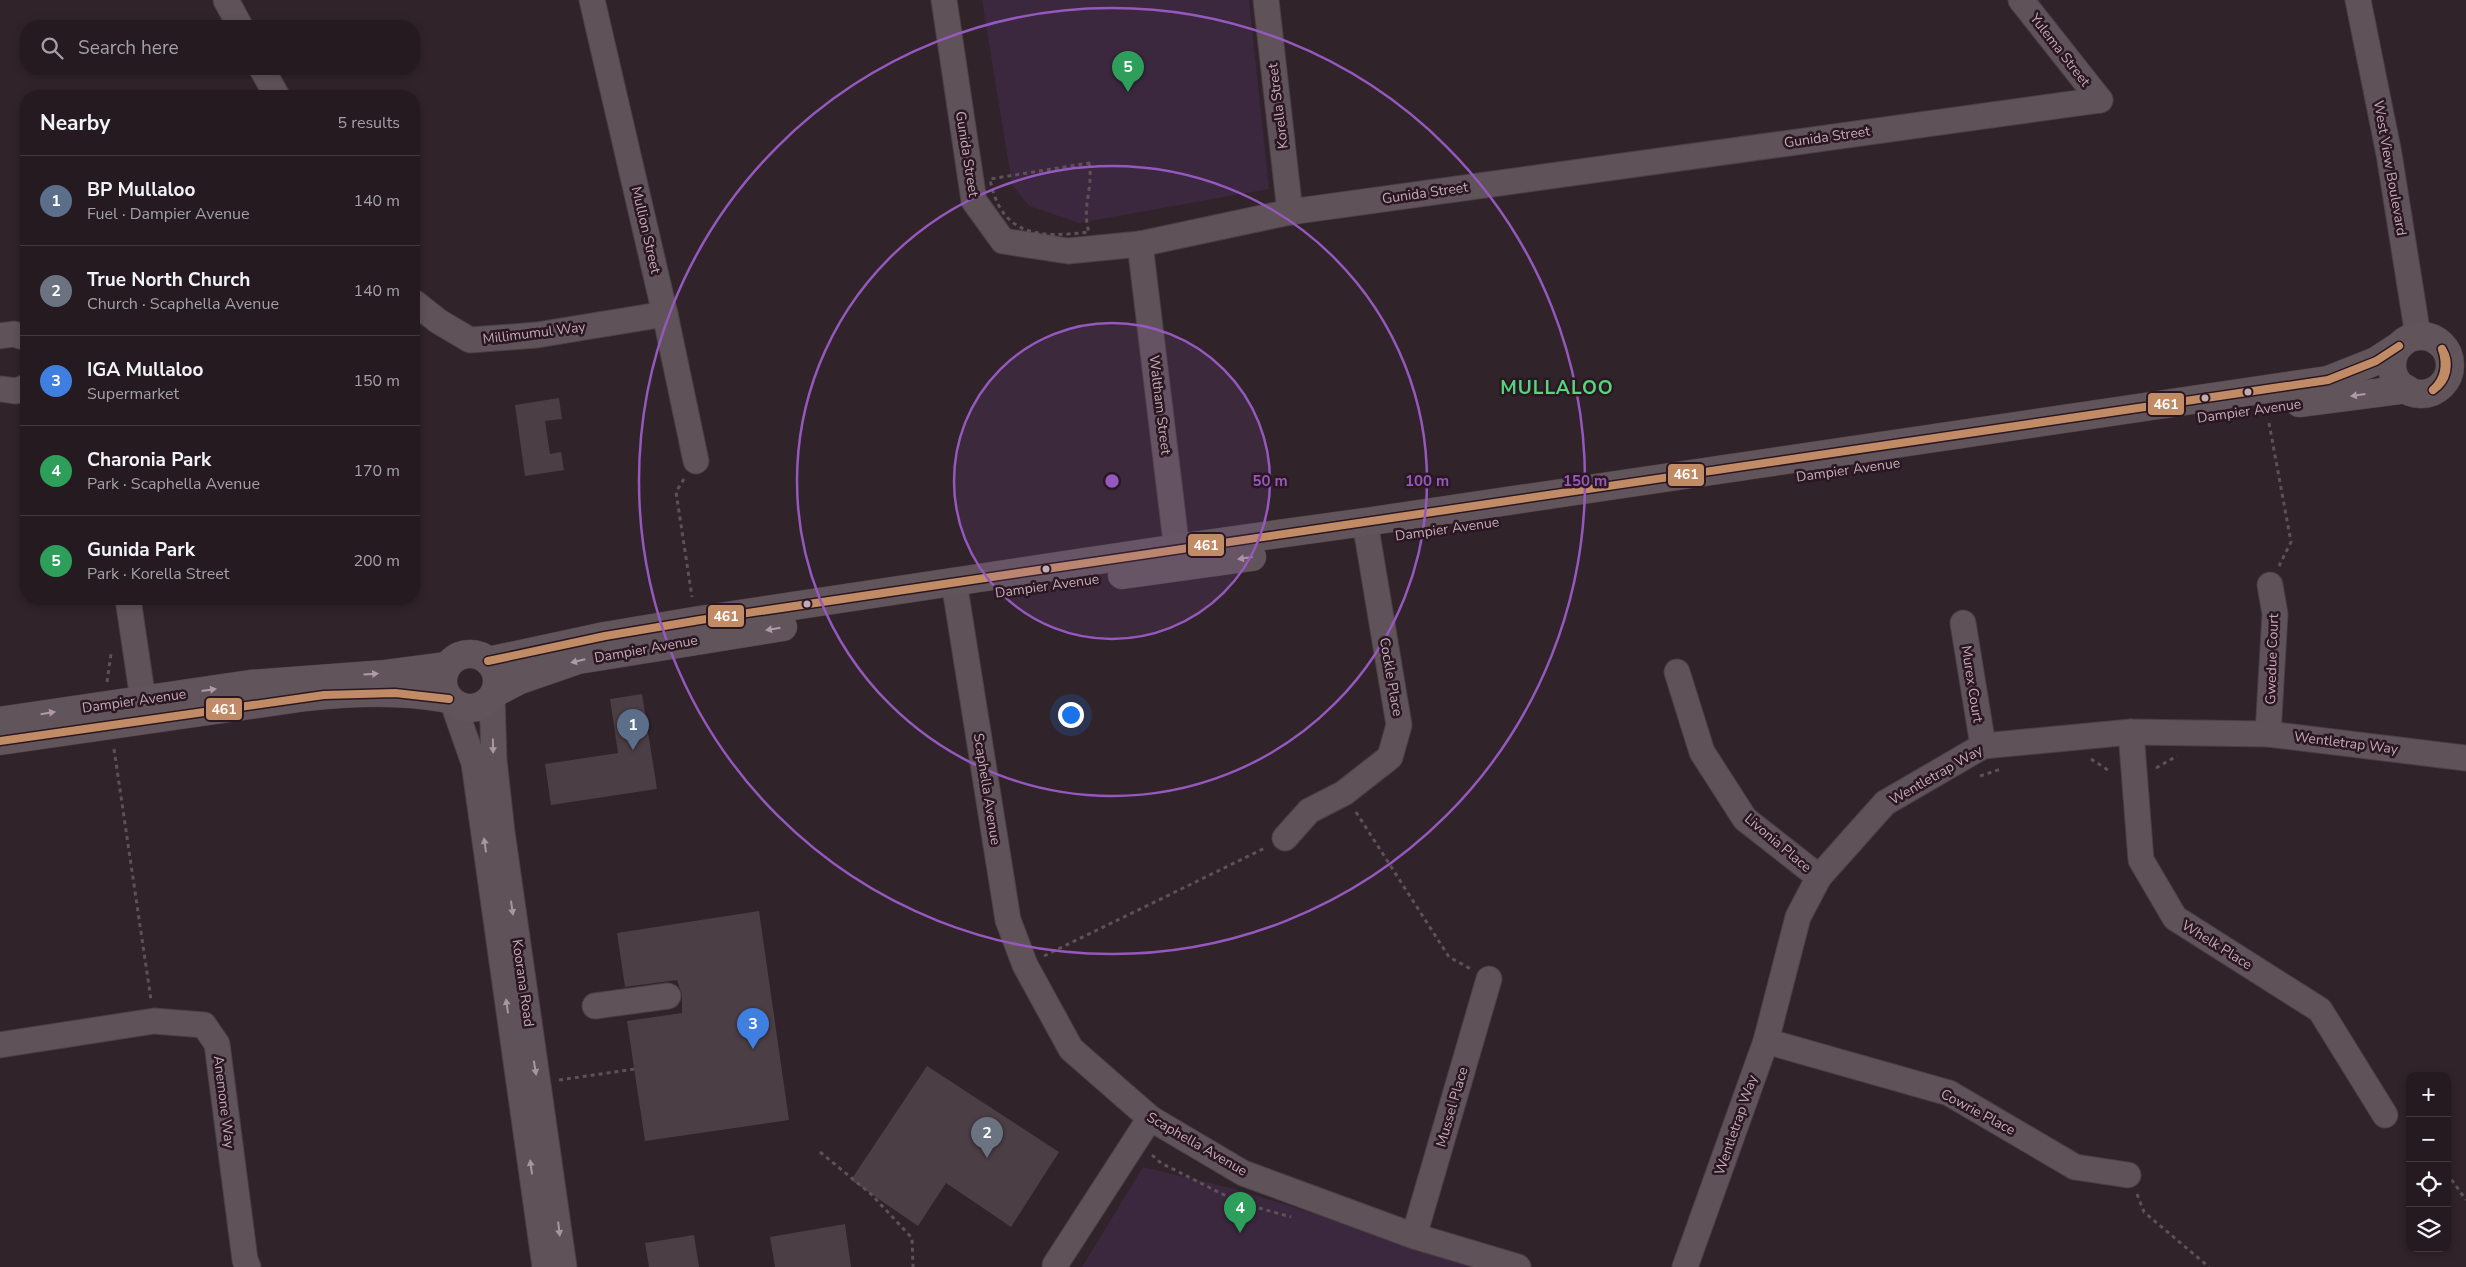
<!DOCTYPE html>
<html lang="en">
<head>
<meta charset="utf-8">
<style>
  body { margin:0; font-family:"Nunito Sans",sans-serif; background:#2c2329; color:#f1f3f6 }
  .controls { position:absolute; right:15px; bottom:15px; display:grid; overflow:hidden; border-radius:10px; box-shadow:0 2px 8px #0003 }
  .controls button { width:45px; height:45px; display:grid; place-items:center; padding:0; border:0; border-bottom:1px solid #41383e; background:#241a20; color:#f1f3f6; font:25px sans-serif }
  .you { position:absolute; left:1070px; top:714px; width:18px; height:18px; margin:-12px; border:4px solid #fff; border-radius:50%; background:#1a73e8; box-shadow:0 0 0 8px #1a73e833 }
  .badge { display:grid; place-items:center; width:32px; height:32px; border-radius:50%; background:#907b86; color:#fff; font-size:16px; font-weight:700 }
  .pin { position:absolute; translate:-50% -41px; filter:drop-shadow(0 1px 2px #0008) }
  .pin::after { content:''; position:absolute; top:26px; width:18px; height:15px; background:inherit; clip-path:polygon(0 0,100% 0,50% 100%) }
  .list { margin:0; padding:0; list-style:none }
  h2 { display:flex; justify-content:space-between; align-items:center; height:65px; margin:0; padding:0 20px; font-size:21px }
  h2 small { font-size:16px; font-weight:400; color:#a3a1a5 }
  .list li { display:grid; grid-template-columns:32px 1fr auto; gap:15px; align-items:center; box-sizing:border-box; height:90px; padding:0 20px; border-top:1px solid #41383e }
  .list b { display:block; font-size:19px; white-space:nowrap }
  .list p { margin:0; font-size:16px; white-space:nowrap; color:#a3a1a5 }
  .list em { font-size:16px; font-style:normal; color:#a3a1a5 }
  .icon { flex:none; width:28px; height:28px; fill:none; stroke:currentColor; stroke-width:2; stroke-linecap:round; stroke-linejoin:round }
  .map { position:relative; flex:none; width:2466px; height:1267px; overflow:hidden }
  .search { position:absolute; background:#241a20; box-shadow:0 2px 8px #0003; left:20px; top:20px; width:400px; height:55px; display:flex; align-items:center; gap:12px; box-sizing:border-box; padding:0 18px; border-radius:20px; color:#a3a1a5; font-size:19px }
  .panel { position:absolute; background:#241a20; box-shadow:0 2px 8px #0003; left:20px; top:90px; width:400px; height:515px; border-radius:20px }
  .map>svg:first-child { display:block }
  .green { fill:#3b273e }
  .building { fill:#4b3e45 }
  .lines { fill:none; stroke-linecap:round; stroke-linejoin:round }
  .minor-casing { stroke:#4a3f45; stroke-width:27 }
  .major-casing { stroke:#4d4047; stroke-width:29 }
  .path { stroke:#5e5259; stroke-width:3; stroke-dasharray:4 4; stroke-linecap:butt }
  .minor { stroke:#5f5258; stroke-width:25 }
  .major { stroke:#61555b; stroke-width:28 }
  .bus-1-casing { stroke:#2a1721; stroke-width:11 }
  .bus-1 { stroke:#c18c65; stroke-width:8 }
  .oneway { fill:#b09aa5 }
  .oneway2 { fill:#ab959f }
  .ring { fill:none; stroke:#9558bc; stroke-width:2.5 }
  .bus-dot { fill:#c4abb7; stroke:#2a1721; stroke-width:2 }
  .labels { text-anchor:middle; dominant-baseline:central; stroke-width:5; stroke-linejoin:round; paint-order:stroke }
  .street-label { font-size:14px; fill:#c4abb7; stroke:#2a1721 }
  .district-label { font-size:19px; font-weight:bold; letter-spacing:1px; fill:#54d67e; stroke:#2a1721 }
  .centre { fill:#9558bc; stroke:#2a1721; stroke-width:2.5 }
  .ring-label { font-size:15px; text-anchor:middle; font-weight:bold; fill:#9558bc; stroke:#2a1721; stroke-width:5; stroke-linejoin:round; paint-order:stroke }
  .line-badge { stroke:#2a1721; stroke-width:2 }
  .badge-label { font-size:14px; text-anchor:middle; font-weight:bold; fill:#fff }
</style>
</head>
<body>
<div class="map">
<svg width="2466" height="1267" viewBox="0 0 2466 1267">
  <rect width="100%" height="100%" fill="#30232a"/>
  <!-- green -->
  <g class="green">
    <path d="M982 0H1249L1269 189 1079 223 1029 206 1012 185Z"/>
    <path d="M1143 1167 1235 1189 1488 1267H1082Z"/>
  </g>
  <!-- building -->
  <g class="building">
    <path d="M559 398 562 419 545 421 550 454 561 452 564 470 525 476 515 405Z"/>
    <path d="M642 694 657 789 551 805 545 764 618 753 610 699Z"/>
    <path d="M759 911 789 1120 645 1141 627 1021 682 1013V995L677 980 625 987 617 933Z"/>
    <path d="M927 1066 1059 1152 1011 1227 946 1183 918 1226 851 1180Z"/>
    <path d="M845 1224 851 1267H775L770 1237Z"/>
    <path d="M694 1235 699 1267H649L645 1243Z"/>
  </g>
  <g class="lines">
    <defs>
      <g id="minor">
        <path d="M226 0 240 26"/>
        <path d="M592 0 665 314 696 461"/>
        <path d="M944 0 974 201 1003 241 1068 251 1140 244 1290 212 2100 100"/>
        <path d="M1266 0 1290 212"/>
        <path d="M2021 0 2100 100"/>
        <path d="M2358 0 2389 154 2418 336"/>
        <path d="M262 69 277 96"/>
        <path d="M1140 244 1179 567"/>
        <path d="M414 302 438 321 470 340 537 335 665 314"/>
        <path d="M0 336 14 334 26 338"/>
        <path d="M0 389 16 391 26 387"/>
        <path d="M954 582 1008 920 1025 965 1071 1049 1150 1118 1243 1173 1414 1236 1518 1267"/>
        <path d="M128 599 146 720"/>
        <path d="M1963 623 1983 746"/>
        <path d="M1677 672 1702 752 1745 819 1819 877"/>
        <path d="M492 697 494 760 502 832 564 1267"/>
        <path d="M453 703 474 763 545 1267"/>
        <path d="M2131 732 2141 860 2175 918 2320 1010 2385 1115"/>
        <path d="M2268 734 2275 614 2270 585"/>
        <path d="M1285 838 1309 811 1344 793 1390 757 1399 725 1365 522"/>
        <path d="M595 1006 668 996"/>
        <path d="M1766 1041 1949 1093 2075 1167 2128 1175"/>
        <path d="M0 1045 154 1021 204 1025 217 1044 245 1260 248 1267"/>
        <path d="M1414 1236 1489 979"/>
        <path d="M1055 1265 1150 1118"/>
        <path d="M1685 1267 1766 1041 1798 917 1819 877 1885 803 1983 746 2131 732 2268 734 2466 758"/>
      </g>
      <g id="major">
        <circle cx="2421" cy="365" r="29"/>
        <path d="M2299 403 2407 389"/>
        <path d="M1122 575 1252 557"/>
        <circle cx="470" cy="681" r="27"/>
        <path d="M488 661 605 636 700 620 1178 548 1365 522 2328 380 2376 361 2399 346"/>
        <path d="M495 693 520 680 578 660 783 627"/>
        <path d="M0 721 250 684 386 674 447 666"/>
        <path d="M0 741 306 697C354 692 401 690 449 699"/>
      </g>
    </defs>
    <!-- minor casing -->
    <use href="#minor" class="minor-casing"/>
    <!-- major casing -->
    <use href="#major" class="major-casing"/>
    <!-- path -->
    <g class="path">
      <path d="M1089 163C1094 187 1081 208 1089 232 1040 238 1001 237 990 179Z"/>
      <path d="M2269 423 2291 542 2279 566"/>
      <path d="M684 479 676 492 692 597"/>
      <path d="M107 682 111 654"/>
      <path d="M114 749 151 1000"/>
      <path d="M2091 759 2111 772"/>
      <path d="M2156 768 2177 756"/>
      <path d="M1980 776 2001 769"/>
      <path d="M1356 812 1449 957 1471 969"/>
      <path d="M1044 956 1265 848"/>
      <path d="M559 1080 635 1069"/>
      <path d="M820 1152 871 1194 912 1238 913 1267"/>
      <path d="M1152 1155 1161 1163 1238 1202 1291 1217"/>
      <path d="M2447 1173 2466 1200"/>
      <path d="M2137 1194 2144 1212 2209 1267"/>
    </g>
    <!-- minor -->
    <use href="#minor" class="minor"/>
    <!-- major -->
    <use href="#major" class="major"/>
    <defs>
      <g id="bus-1">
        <path d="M2433 390C2445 379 2447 364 2442 349"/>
        <path d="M2433 390C2447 381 2451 363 2442 349"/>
        <path d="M488 661 605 636 700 620 2328 380 2376 361 2399 346"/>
        <path d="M0 741 324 695 395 693 449 699"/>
      </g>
    </defs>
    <!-- bus-1 casing -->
    <use href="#bus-1" class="bus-1-casing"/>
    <!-- bus-1 -->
    <use href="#bus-1" class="bus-1"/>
  </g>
  <!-- one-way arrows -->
  <defs><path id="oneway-solid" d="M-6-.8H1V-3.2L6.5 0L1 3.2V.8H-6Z" transform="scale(1.25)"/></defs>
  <g class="oneway">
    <use href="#oneway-solid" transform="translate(2358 395) rotate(172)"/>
    <use href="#oneway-solid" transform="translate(1245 558) rotate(172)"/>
    <use href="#oneway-solid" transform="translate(773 629) rotate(171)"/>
    <use href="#oneway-solid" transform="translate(578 661) rotate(167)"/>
    <use href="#oneway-solid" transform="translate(371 674) rotate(-3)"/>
    <use href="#oneway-solid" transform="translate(209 690) rotate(-8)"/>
    <use href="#oneway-solid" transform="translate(48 713) rotate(-9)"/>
  </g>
  <g class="oneway2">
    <use href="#oneway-solid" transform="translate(493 746) rotate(89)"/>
    <use href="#oneway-solid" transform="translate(485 845) rotate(-98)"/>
    <use href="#oneway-solid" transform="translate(512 908) rotate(82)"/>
    <use href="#oneway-solid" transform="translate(507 1006) rotate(-98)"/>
    <use href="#oneway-solid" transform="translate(535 1068) rotate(81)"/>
    <use href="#oneway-solid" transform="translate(531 1167) rotate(-98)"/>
    <use href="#oneway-solid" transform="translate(559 1229) rotate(83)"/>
  </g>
  <!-- distance rings -->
  <circle cx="1112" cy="481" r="158" fill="#9558bc" fill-opacity=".12"/>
  <g class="ring">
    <circle cx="1112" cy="481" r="158"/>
    <circle cx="1112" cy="481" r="315"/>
    <circle cx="1112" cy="481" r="473"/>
  </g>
  <!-- markers -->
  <g class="bus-dot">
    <circle cx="2248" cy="392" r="4.5"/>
    <circle cx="2205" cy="398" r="4.5"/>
    <circle cx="1046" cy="569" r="4.5"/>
    <circle cx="807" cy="604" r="4.5"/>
  </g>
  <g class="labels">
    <!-- street labels -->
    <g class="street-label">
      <text transform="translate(2060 50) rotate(52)">Yulema Street</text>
      <text transform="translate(1278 106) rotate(-97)">Korella Street</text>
      <text transform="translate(1827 137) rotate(-8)">Gunida Street</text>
      <text transform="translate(967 154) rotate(81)">Gunida Street</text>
      <text transform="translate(2390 168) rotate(80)">West View Boulevard</text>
      <text transform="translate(1425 193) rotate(-8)">Gunida Street</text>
      <text transform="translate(646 230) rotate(77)">Mullion Street</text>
      <text transform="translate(534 333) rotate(-7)">Millimumul Way</text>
      <text transform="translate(1160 405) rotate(83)">Waltham Street</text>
      <text transform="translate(2249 411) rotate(-8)">Dampier Avenue</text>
      <text transform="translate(1848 470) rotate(-8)">Dampier Avenue</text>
      <text transform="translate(1447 529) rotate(-8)">Dampier Avenue</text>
      <text transform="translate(1047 586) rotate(-8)">Dampier Avenue</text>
      <text transform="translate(646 649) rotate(-10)">Dampier Avenue</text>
      <text transform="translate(2272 659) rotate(-88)">Gwedue Court</text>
      <text transform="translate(1391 677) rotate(80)">Cockle Place</text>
      <text transform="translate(1972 684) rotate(81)">Murex Court</text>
      <text transform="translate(134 701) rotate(-8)">Dampier Avenue</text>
      <text transform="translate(2346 743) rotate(7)">Wentletrap Way</text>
      <text transform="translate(1936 775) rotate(-30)">Wentletrap Way</text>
      <text transform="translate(987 789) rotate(81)">Scaphella Avenue</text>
      <text transform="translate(1778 843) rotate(40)">Livonia Place</text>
      <text transform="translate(2217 945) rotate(32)">Whelk Place</text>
      <text transform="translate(523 983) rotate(82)">Koorana Road</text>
      <text transform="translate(224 1102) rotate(83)">Anemone Way</text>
      <text transform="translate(1452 1107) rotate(-74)">Mussel Place</text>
      <text transform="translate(1978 1112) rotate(28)">Cowrie Place</text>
      <text transform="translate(1736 1125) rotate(-71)">Wentletrap Way</text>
      <text transform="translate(1197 1144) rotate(30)">Scaphella Avenue</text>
    </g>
    <!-- district labels -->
    <g class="district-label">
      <text x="1557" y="388">MULLALOO</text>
    </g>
  </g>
  <circle cx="1112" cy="481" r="8" class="centre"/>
  <g class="ring-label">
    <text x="1270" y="486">50 m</text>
    <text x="1427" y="486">100 m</text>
    <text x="1585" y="486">150 m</text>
  </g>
  <g class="line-badge">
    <rect x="2147" y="392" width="38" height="24" rx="5" fill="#c18c65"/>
    <rect x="1667" y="463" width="38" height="24" rx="5" fill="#c18c65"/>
    <rect x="1187" y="533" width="38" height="24" rx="5" fill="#c18c65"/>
    <rect x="707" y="604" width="38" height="24" rx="5" fill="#c18c65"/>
    <rect x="205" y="697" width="38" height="24" rx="5" fill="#c18c65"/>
  </g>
  <g class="badge-label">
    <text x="2166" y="409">461</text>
    <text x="1686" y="479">461</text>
    <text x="1206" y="550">461</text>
    <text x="726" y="621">461</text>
    <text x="224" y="714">461</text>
  </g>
</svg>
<div class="controls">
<button>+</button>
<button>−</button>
<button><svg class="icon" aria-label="locate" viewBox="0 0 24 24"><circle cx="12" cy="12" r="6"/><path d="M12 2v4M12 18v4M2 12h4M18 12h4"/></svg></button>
<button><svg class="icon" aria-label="layers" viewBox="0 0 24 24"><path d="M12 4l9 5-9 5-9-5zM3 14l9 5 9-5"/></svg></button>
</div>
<div class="you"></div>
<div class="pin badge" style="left:633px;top:750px;background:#5c6f8a">1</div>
<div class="pin badge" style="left:987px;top:1158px;background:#6b7280">2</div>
<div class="pin badge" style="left:753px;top:1049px;background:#3f7fe0">3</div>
<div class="pin badge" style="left:1240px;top:1233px;background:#2e9e5b">4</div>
<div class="pin badge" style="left:1128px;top:92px;background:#2e9e5b">5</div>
<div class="search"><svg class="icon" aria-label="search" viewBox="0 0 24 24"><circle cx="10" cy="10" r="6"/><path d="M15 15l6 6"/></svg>Search here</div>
<section class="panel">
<h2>Nearby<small>5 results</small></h2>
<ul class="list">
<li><span class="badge" style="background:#5c6f8a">1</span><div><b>BP Mullaloo</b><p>Fuel · Dampier Avenue</p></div><em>140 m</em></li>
<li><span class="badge" style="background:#6b7280">2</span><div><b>True North Church</b><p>Church · Scaphella Avenue</p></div><em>140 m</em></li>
<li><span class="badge" style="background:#3f7fe0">3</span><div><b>IGA Mullaloo</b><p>Supermarket</p></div><em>150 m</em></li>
<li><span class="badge" style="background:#2e9e5b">4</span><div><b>Charonia Park</b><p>Park · Scaphella Avenue</p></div><em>170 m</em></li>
<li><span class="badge" style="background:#2e9e5b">5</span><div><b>Gunida Park</b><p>Park · Korella Street</p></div><em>200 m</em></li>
</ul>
</section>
</div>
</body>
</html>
